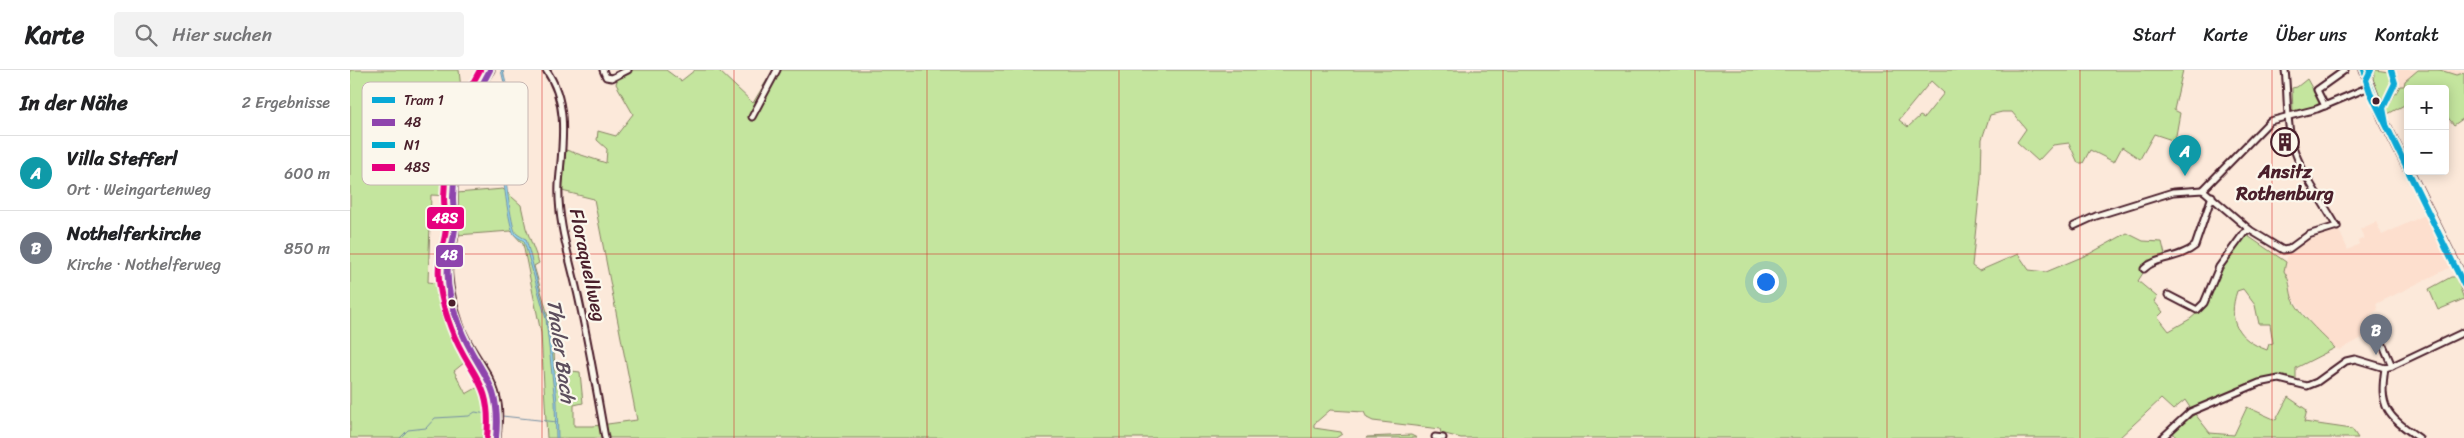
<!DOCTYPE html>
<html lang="de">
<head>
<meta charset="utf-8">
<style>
  body { margin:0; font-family:Sriracha,sans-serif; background:#f2f2f2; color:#202124 }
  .controls { position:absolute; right:15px; top:15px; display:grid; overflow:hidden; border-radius:5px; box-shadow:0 2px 12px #0003 }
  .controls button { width:45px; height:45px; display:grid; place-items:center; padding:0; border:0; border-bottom:1px solid #e0e0e0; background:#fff; color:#202124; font:25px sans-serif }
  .you { position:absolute; left:1415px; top:211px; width:18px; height:18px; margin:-12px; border:4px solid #fff; border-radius:50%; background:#1a73e8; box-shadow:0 0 0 8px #1a73e833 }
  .badge { display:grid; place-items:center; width:32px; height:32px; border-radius:50%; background:#d93025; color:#fff; font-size:16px; font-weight:700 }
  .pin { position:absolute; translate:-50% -41px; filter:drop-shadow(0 1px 2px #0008) }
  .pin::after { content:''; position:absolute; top:26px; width:18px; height:15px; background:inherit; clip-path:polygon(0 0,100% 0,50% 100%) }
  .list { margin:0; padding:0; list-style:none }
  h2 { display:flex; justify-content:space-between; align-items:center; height:65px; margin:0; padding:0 20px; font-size:21px }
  h2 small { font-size:16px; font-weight:400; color:#757577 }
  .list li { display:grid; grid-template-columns:32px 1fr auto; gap:15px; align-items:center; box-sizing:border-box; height:75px; padding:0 20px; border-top:1px solid #e0e0e0 }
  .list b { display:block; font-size:19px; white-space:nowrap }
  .list p { margin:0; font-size:16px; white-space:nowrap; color:#757577 }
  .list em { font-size:16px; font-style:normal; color:#757577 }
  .icon { flex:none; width:28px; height:28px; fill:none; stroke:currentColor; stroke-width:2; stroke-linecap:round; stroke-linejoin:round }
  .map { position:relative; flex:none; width:2114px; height:368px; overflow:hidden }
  header { display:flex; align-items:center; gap:30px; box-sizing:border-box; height:70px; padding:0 25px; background:#fff; border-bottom:1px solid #e0e0e0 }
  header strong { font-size:24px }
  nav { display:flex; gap:28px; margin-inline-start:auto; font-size:18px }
  .search { width:350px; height:45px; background:#f2f2f2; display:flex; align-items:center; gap:12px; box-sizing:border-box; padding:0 18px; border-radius:5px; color:#757577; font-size:19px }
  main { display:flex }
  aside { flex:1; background:#fff }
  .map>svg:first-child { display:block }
  .built { fill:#fddfce }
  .green { fill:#c4e59e; stroke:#878264; fill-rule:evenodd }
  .water { fill:#91d9f3; stroke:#758fa3 }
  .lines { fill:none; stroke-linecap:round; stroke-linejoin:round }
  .stream { stroke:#758fa3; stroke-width:1 }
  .minor-casing { stroke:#4a1f2b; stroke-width:9 }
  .major-casing { stroke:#4a1f2b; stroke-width:11 }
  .minor { stroke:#fbf7ec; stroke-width:5 }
  .major { stroke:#fede96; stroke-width:7 }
  .bus-1-casing { stroke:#fbf7ec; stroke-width:10 }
  .bus-2-casing { stroke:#fbf7ec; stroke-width:10 }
  .bus-3-casing { stroke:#fbf7ec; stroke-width:10 }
  .bus-1 { stroke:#8e44ad; stroke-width:6 }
  .bus-2 { stroke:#00a9ce; stroke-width:6 }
  .bus-3 { stroke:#e5007d; stroke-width:6 }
  .tram-1-casing { stroke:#fbf7ec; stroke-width:10 }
  .tram-1 { stroke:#07a9d7; stroke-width:6 }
  .grid { fill:none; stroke:#d62828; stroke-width:1; stroke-opacity:0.55 }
  .bus-dot { fill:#4a1f2b; stroke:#fbf7ec; stroke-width:2 }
  .labels { text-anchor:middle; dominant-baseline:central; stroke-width:4.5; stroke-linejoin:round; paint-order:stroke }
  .poi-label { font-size:19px; font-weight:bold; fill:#4a1f2b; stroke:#fbf7ec }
  .street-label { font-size:19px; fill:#4a1f2b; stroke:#fbf7ec }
  .water-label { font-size:20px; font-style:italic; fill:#5c4e5d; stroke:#fbf7ec }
  .key { fill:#fbf7ec; stroke:#c6b6b2; stroke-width:1 }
  .key-label { font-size:14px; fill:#4a1f2b }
  .line-badge { stroke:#fbf7ec; stroke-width:2 }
  .badge-label { font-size:14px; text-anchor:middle; font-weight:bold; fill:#fff }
</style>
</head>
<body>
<header>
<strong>Karte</strong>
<div class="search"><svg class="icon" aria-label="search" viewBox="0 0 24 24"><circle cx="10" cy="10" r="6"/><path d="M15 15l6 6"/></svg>Hier suchen</div>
<nav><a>Start</a><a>Karte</a><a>Über uns</a><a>Kontakt</a></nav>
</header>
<main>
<aside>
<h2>In der Nähe<small>2 Ergebnisse</small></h2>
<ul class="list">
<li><span class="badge" style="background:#0f9aa8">A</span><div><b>Villa Stefferl</b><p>Ort · Weingartenweg</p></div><em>600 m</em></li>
<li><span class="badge" style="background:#6b7280">B</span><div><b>Nothelferkirche</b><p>Kirche · Nothelferweg</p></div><em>850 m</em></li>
</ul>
</aside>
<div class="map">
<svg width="2114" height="368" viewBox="0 0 2114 368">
  <rect width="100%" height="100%" fill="#fce9da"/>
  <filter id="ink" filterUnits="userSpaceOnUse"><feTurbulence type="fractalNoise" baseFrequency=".02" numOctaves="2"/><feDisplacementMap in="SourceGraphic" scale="10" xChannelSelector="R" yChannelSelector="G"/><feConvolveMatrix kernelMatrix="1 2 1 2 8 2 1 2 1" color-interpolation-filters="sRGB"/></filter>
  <g filter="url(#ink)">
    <!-- built -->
    <g class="built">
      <path d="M2016 0H2114V48L2104 55 2095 44V19H2058V33L2035 47Z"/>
      <path d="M2075 145 2101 197 2026 234 2028 240 2021 244 2028 263 2010 269 1990 280 1985 278 1967 261 1942 227 1941 213 1934 201 1939 179 1958 165 1987 156 1998 180 2009 174 2008 171 2014 168 2010 159 2026 152 2032 165Z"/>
    </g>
    <!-- green -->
    <g class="green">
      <path d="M0 0H109L112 29 101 45 98 69 87 68 91 78 88 95 104 99 101 126 81 125 78 212 94 214 102 244 120 288 104 301 116 324 137 312C144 332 143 347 141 368H0Z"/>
      <path d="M280 0H316L331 11 345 0H368L403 33 423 0H1833L1824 40 1830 43 1825 71 1804 64 1790 89 1772 77 1764 92 1740 80 1733 93H1728L1719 73 1703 75 1688 91 1667 72 1676 59 1662 42H1652L1640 45 1632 69 1631 108 1622 196 1629 201 1668 184 1679 200 1696 202 1739 184 1777 163 1793 171 1812 172 1816 189 1798 190 1790 200 1793 203 1788 211 1807 227 1804 231 1813 242 1808 247 1819 261 1840 249 1853 238 1873 195 1895 164 1936 192 1934 201C1941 213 1939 216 1942 227 1948 244 1973 265 1985 278L1946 298V312L1931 308 1918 309 1841 339 1835 330 1823 340 1811 329 1769 368H1111L1091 363 1090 359 1023 351 1017 348 1014 342 980 340 964 354V358L991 362 992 364 986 368H197L191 263 173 174 161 161 107 165V123L153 119 171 135 176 158 189 193 184 196 203 263 205 299 230 302 233 333 224 335V356H243L287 350 244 129 212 121 216 80 256 93 257 79 247 70 248 61 266 66 283 44 266 14 268 7ZM1581 11 1594 23 1574 48 1570 46 1558 57 1549 50ZM1893 219 1905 235 1909 254H1920L1923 273 1919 274 1917 280C1887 269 1877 251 1887 221Z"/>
      <path d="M2026 0 2038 2 2043 11 2040 19 2030 31 2022 11Z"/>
      <path d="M2068 0H2090L2106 5 2114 3V48L2104 55 2095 44V19H2058V33L2036 45V40L2050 16H2054L2055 11Z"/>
      <path d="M1957 9 1972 36 1943 42 1942 18 1947 17Z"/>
      <path d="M2101 207H2106L2114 229 2088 240 2079 219Z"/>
      <path d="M1938 327 1957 340 1954 352 2002 359 2008 368H1826L1823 362 1845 344 1860 363 1884 365 1897 337 1926 350Z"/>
      <path d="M1061 365 1067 368H1016L1017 367Z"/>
    </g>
    <!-- water -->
    <path class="water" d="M151 0H153C156 19 165 37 165 57 165 70 156 79 155 90 154 98 161 158 166 163 168 165 173 168 176 169L197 248 202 280 207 332 208 368H206L205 332 196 249 174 171C171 169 166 167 164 164 159 158 151 98 153 89 155 77 163 69 163 56 162 37 155 19 151 0Z"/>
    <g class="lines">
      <!-- stream -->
      <g class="stream">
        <path d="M1834 124 1851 123"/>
        <path d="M152 346 207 352"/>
        <path d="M50 368 58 360 76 358 85 348 119 346 125 342 142 345"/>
      </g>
      <defs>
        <g id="minor">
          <path d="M196 0C220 33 212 76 209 114 207 153 221 192 229 230 239 276 247 322 255 368"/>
          <path d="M253 0 256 7 262 8 278 0"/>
          <path d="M1935 0C1938 24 1936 50 1942 73 1951 104 1972 130 1987 157"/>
          <path d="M1975 36 1967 20 1995 0"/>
          <path d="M402 47 427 0"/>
          <path d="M1853 120 1920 51 1967 39 2019 17"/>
          <path d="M1724 156 1746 146 1823 122 1853 120 1900 160 1933 180 1939 179 1958 165 1987 156"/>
          <path d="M1794 199C1807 186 1828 190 1845 176L1862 126"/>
          <path d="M1818 225 1847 240 1854 233 1869 197 1894 163 1900 160"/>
          <path d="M2030 268 2042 296"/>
          <path d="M2035 298C2029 338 2036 345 2069 368"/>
          <path d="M1085 367 1093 368"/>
          <path d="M1812 368 1840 342 1909 313 1929 309 1957 316 1967 312 1996 291 2005 289 2035 298 2042 296 2114 262"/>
        </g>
        <g id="major">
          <path d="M140 0C123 23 103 98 103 127 103 140 106 153 104 165 102 180 96 192 98 207 99 222 104 240 109 255 118 283 143 304 147 334 149 345 147 357 146 368"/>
          <path d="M2014 0 2033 49 2058 99"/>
          <path d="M2059 101 2114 211"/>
        </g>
      </defs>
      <!-- minor casing -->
      <use href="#minor" class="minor-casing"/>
      <!-- major casing -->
      <use href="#major" class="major-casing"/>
      <!-- minor -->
      <use href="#minor" class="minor"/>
      <!-- major -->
      <use href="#major" class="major"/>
      <defs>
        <path id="bus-1" d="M140 0C119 36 104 85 103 127 103 138 105 148 105 158 104 171 99 183 98 195 96 215 102 237 109 255 127 304 152 308 146 368"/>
        <g id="bus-2">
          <path d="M2014 0 2033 49 2058 98"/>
          <path d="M2059 101 2114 211"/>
        </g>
        <path id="bus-3" d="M130 0C109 35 95 86 94 127 94 138 96 148 96 158 95 171 90 183 89 195 87 216 94 239 101 258 118 305 143 310 137 367"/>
      </defs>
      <!-- bus-1 casing -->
      <use href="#bus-1" class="bus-1-casing"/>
      <!-- bus-2 casing -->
      <use href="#bus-2" class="bus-2-casing"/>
      <!-- bus-3 casing -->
      <use href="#bus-3" class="bus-3-casing"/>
      <!-- bus-1 -->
      <use href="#bus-1" class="bus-1"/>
      <!-- bus-2 -->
      <use href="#bus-2" class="bus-2"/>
      <!-- bus-3 -->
      <use href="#bus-3" class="bus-3"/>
      <defs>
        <g id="tram-1">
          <path d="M2021 0 2016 10 2020 22 2058 100"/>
          <path d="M2036 54 2033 38 2045 13 2041 0"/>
          <path d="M2058 101 2114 215"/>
        </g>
      </defs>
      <!-- tram-1 casing -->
      <use href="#tram-1" class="tram-1-casing"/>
      <!-- tram-1 -->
      <use href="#tram-1" class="tram-1"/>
    </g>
  </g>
  <!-- grid -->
  <path class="grid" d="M192 0V368M384 0V368M577 0V368M769 0V368M961 0V368M1153 0V368M1345 0V368M1537 0V368M1730 0V368M1922 0V368M0 184H2114"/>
  <!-- icons -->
  <defs>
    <symbol id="building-ring" viewBox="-11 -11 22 22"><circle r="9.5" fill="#fbf7ec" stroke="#4a1f2b" stroke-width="1.5"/><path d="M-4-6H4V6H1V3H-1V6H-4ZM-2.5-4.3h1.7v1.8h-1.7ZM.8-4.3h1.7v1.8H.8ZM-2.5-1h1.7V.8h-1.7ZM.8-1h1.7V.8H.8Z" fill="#4a1f2b"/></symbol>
  </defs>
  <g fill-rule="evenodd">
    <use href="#building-ring" x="1919" y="56" width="32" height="32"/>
  </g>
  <!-- markers -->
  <g class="bus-dot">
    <circle cx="2026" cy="31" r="4.5"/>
    <circle cx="102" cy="233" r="4.5"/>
  </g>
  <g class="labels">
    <!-- poi labels -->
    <g class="poi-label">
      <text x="1935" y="101">Ansitz<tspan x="1935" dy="22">Rothenburg</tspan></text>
    </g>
    <!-- street labels -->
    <g class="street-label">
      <text transform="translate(238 195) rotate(78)">Floraquellweg</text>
    </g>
    <!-- water labels -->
    <g class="water-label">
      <text transform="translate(211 281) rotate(82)">Thaler Bach</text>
    </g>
  </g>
  <!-- legend -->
  <rect x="12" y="12" width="166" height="103" rx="8" class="key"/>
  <rect x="22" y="27" width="23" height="6" fill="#07a9d7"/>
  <rect x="22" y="49" width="23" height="7" fill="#8e44ad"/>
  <rect x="22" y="72" width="23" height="6" fill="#00a9ce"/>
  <rect x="22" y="94" width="23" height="7" fill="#e5007d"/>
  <g class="key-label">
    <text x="54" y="35">Tram 1</text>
    <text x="54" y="57">48</text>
    <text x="54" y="80">N1</text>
    <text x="54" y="102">48S</text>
  </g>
  <g class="line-badge">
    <rect x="76" y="136" width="39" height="24" rx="5" fill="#e5007d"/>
    <rect x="85" y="174" width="29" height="24" rx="5" fill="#8e44ad"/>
  </g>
  <g class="badge-label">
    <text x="95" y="153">48S</text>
    <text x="99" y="190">48</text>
  </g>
</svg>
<div class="controls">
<button>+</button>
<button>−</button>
</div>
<div class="you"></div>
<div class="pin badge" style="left:1835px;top:106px;background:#0f9aa8">A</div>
<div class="pin badge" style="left:2026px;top:285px;background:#6b7280">B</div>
</div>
</main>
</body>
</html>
